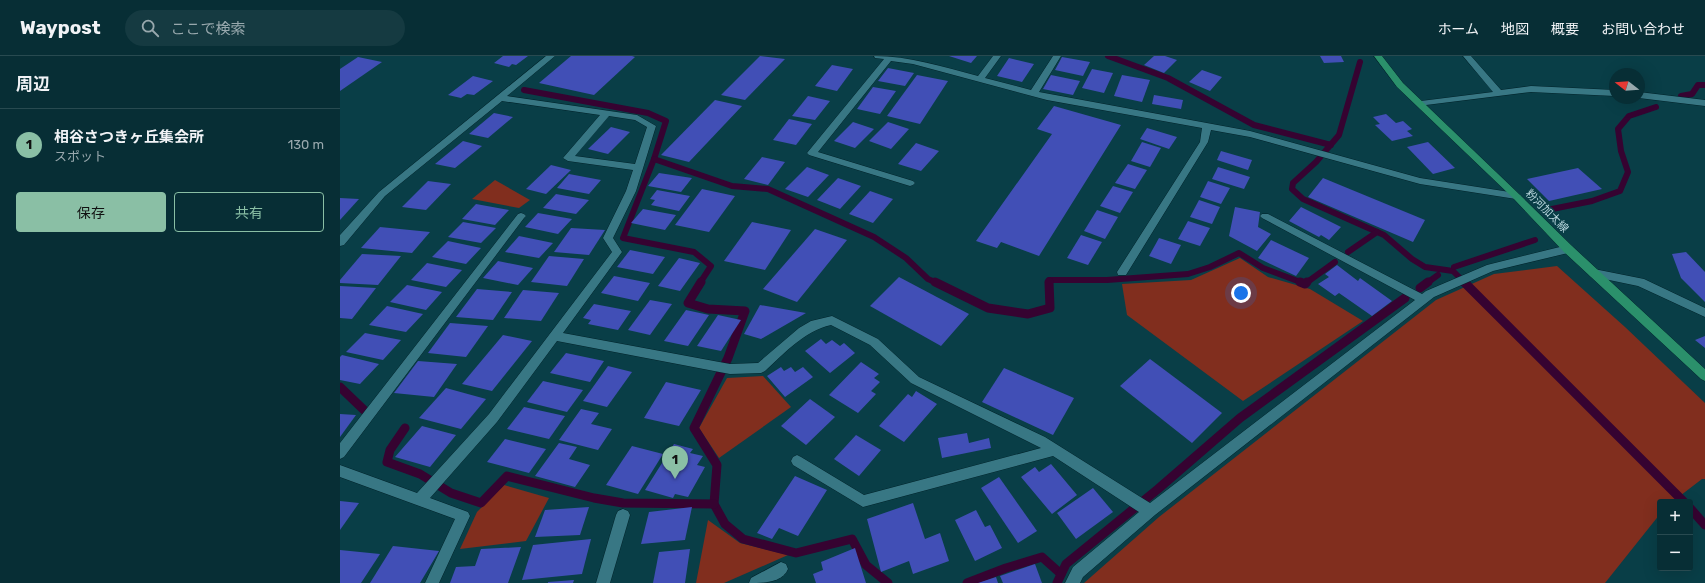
<!DOCTYPE html>
<html lang="ja">
<head>
<meta charset="utf-8">
<style>
  body { margin:0; font-family:Rubik,"Noto Sans JP",sans-serif; background:#153a41; color:#f1f3f6 }
  .controls { position:absolute; right:12px; bottom:12px; display:grid; overflow:hidden; border-radius:4px; box-shadow:0 4px 16px #0002 }
  .controls button { width:36px; height:36px; display:grid; place-items:center; padding:0; border:0; border-bottom:1px solid #284a50; background:#072e35; color:#f1f3f6; font:20px sans-serif }
  .compass { position:absolute; left:1269px; top:12px; width:36px; height:36px; border-radius:50%; background:#072e35; box-shadow:0 4px 16px #0002; rotate:287deg }
  .you { position:absolute; left:901px; top:237px; width:14px; height:14px; margin:-10px; border:3px solid #fff; border-radius:50%; background:#1a73e8; box-shadow:0 0 0 6px #1a73e833 }
  .badge { display:grid; place-items:center; width:26px; height:26px; border-radius:50%; background:#8abfa5; color:#111; font-size:13px; font-weight:700 }
  .pin { position:absolute; translate:-50% -33px; filter:drop-shadow(0 1px 2px #0008) }
  .pin::after { content:''; position:absolute; top:21px; width:14px; height:12px; background:inherit; clip-path:polygon(0 0,100% 0,50% 100%) }
  .list { margin:0; padding:0; list-style:none }
  h2 { display:flex; justify-content:space-between; align-items:center; height:52px; margin:0; padding:0 16px; font-size:17px }
  h2 small { font-size:13px; font-weight:400; color:#98a8ad }
  .list li { display:grid; grid-template-columns:26px 1fr auto; gap:12px; align-items:center; box-sizing:border-box; height:72px; padding:0 16px; border-top:1px solid #284a50 }
  .list b { display:block; font-size:15px; white-space:nowrap }
  .list p { margin:0; font-size:13px; white-space:nowrap; color:#98a8ad }
  .list em { font-size:13px; font-style:normal; color:#98a8ad }
  .actions { display:flex; gap:8px; padding:12px 16px }
  .actions a { flex:1; padding:9px 0; border:1px solid #8abfa5; border-radius:4px; text-align:center; font-size:14px; color:#8abfa5 }
  .actions .main { background:#8abfa5; color:#111 }
  .icon { flex:none; width:22px; height:22px; fill:none; stroke:currentColor; stroke-width:2; stroke-linecap:round; stroke-linejoin:round }
  .map { position:relative; flex:none; width:1365px; height:527px; overflow:hidden }
  header { display:flex; align-items:center; gap:24px; box-sizing:border-box; height:56px; padding:0 20px; background:#072e35; border-bottom:1px solid #284a50 }
  header strong { font-size:19px }
  nav { display:flex; gap:22px; margin-inline-start:auto; font-size:14px }
  .search { width:280px; height:36px; background:#153a41; display:flex; align-items:center; gap:10px; box-sizing:border-box; padding:0 14px; border-radius:22px; color:#98a8ad; font-size:15px }
  main { display:flex }
  aside { flex:1; background:#072e35 }
  .map>svg:first-child { display:block }
  .green { fill:#812e1e }
  .lines { fill:none; stroke-linecap:round; stroke-linejoin:round }
  .stream-far1 { stroke:#360331; stroke-width:6 }
  .stream { stroke:#360331; stroke-width:9 }
  .building { fill:#414fb6 }
  .minor-casing { stroke:#01232a; stroke-width:1 }
  .primary-casing { stroke:#01232a; stroke-width:1 }
  .minor { fill:#387784; fill-rule:evenodd }
  .primary { fill:#2b906b; fill-rule:evenodd }
  .labels { text-anchor:middle; dominant-baseline:central; stroke-width:3; stroke-linejoin:round; paint-order:stroke }
  .street-label { font-size:11px; fill:#bad8df; stroke:#093e47 }
</style>
</head>
<body>
<header>
<strong>Waypost</strong>
<div class="search"><svg class="icon" aria-label="search" viewBox="0 0 24 24"><circle cx="10" cy="10" r="6"/><path d="M15 15l6 6"/></svg>ここで検索</div>
<nav><a>ホーム</a><a>地図</a><a>概要</a><a>お問い合わせ</a></nav>
</header>
<main>
<aside>
<h2>周辺<small></small></h2>
<ul class="list">
<li><span class="badge">1</span><div><b>相谷さつきヶ丘集会所</b><p>スポット</p></div><em>130 m</em></li>
</ul>
<div class="actions"><a class="main">保存</a><a>共有</a></div>
</aside>
<div class="map">
<svg width="1365" height="527" viewBox="0 0 1365 527">
  <rect width="100%" height="100%" fill="#093e47"/>
  <!-- green -->
  <g class="green">
    <path d="M155 124 190 144 179 152 132 143Z"/>
    <path d="M900 202 928 221 970 233 1023 265 903 345 787 259 782 228 851 224Z"/>
    <path d="M1217 210 1285 271 1365 347V423H1362L1332 446H1320V458L1265 527H744L819 461 1096 244 1154 218Z"/>
    <path d="M423 320 451 351 379 402 359 372 387 322Z"/>
    <path d="M164 429 209 442 186 485 120 493 137 456Z"/>
    <path d="M368 464 400 487 448 499 384 527H356Z"/>
  </g>
  <g class="lines">
    <!-- stream-far1 -->
    <g class="stream-far1">
      <path d="M768 0 828 22 914 69 991 89"/>
      <path d="M1020 6 999 79 976 106 953 127 952 133 963 143 1044 179 1072 203 1085 211 1113 215 1125 227"/>
      <path d="M184 34 308 57 326 65 314 103 283 182 354 196 371 210 360 227"/>
      <path d="M1341 40 1352 38 1358 29H1365"/>
      <path d="M314 103 392 130 428 133 534 181 566 202 588 223 597 227"/>
      <path d="M1212 153 1252 145 1280 135 1288 116 1281 95 1278 73 1289 60 1316 51"/>
      <path d="M1008 196 1037 176"/>
      <path d="M1114 211 1195 184"/>
      <path d="M709 227V224H767L848 218 870 211 899 197 923 212 963 227"/>
      <path d="M966 227 995 206"/>
      <path d="M1087 227 1098 219"/>
    </g>
    <!-- stream -->
    <g class="stream">
      <path d="M361 226 348 247 368 253 405 255 388 302 354 372 377 409 374 448 385 468 403 483 456 497 512 483 526 509 548 527"/>
      <path d="M595 226 648 252 688 258 710 252 709 226"/>
      <path d="M960 226 965 228 967 226"/>
      <path d="M1124 226 1344 446"/>
      <path d="M1080 232 1088 226"/>
      <path d="M0 331 24 354"/>
      <path d="M65 372 50 394 47 406 80 418 111 437 141 447 167 420 254 442 283 447 374 448"/>
      <path d="M1350 452 1365 469"/>
      <path d="M627 527 666 512 702 501 721 518"/>
      <path d="M717 527 726 508 818 433 900 362 1065 242"/>
    </g>
  </g>
  <!-- building -->
  <g class="building">
    <path d="M163 0H188L176 9 172 8 169 11 154 7Z"/>
    <path d="M231 0H292L295 1 254 39 199 27Z"/>
    <path d="M420 0 445 3 405 44 381 39Z"/>
    <path d="M609 0H637L631 7Z"/>
    <path d="M814 0H825L837 4 824 17 804 9Z"/>
    <path d="M980 0H1001L1004 6 984 7Z"/>
    <path d="M18 1 42 6 0 35V13Z"/>
    <path d="M722 1 750 6 743 20 715 14Z"/>
    <path d="M669 2 694 8 682 26 657 20Z"/>
    <path d="M492 9 513 13 497 35 475 30Z"/>
    <path d="M548 12 574 17 565 30 538 25Z"/>
    <path d="M752 13 773 17 764 37 742 32Z"/>
    <path d="M862 14 882 21 870 35 849 26Z"/>
    <path d="M577 19 608 25 580 68 547 60Z"/>
    <path d="M711 19 740 25 733 39 703 33Z"/>
    <path d="M782 19 810 24 802 46 774 40Z"/>
    <path d="M133 20 153 25 134 39 127 38 121 42 108 39Z"/>
    <path d="M533 31 556 35 540 58 517 53Z"/>
    <path d="M814 39 843 44 841 53 812 48Z"/>
    <path d="M468 40 490 45 475 64 452 60Z"/>
    <path d="M375 44 402 50 349 106 321 99Z"/>
    <path d="M714 50 781 69 699 200 661 186 657 192 636 185 712 78 697 73Z"/>
    <path d="M154 57 173 61 148 82 129 78Z"/>
    <path d="M1046 58 1056 67 1063 65 1072 73 1067 75 1073 80 1052 85 1035 69 1040 68 1033 61Z"/>
    <path d="M449 63 472 68 456 89 433 84Z"/>
    <path d="M513 66 534 73 515 92 494 85Z"/>
    <path d="M548 66 569 73 551 93 529 85Z"/>
    <path d="M271 71 290 76 268 98 248 93Z"/>
    <path d="M807 72 837 81 829 93 800 83Z"/>
    <path d="M123 85 142 90 115 112 95 108Z"/>
    <path d="M802 86 821 92 810 111 791 105Z"/>
    <path d="M1088 86 1115 112 1093 118 1067 91Z"/>
    <path d="M576 87 599 95 581 115 558 108Z"/>
    <path d="M881 95 912 104 908 114 877 104Z"/>
    <path d="M422 101 445 106 428 129 404 123Z"/>
    <path d="M788 108 807 114 795 133 775 127Z"/>
    <path d="M211 109 231 114 206 138 186 133Z"/>
    <path d="M467 111 489 119 468 141 445 133Z"/>
    <path d="M878 111 910 121 904 133 872 123Z"/>
    <path d="M1238 112 1262 133 1209 145 1187 123Z"/>
    <path d="M319 117 352 122 341 136 308 130Z"/>
    <path d="M229 118 261 124 249 138 217 132Z"/>
    <path d="M498 122 521 130 500 153 477 144Z"/>
    <path d="M983 122 1085 164 1073 186 968 141Z"/>
    <path d="M88 125 111 128 86 154 62 151Z"/>
    <path d="M868 125 890 132 881 148 860 141Z"/>
    <path d="M773 130 793 136 780 157 760 150Z"/>
    <path d="M362 133 395 140 369 176 335 169Z"/>
    <path d="M317 134 350 140 339 155 311 149 315 144 310 143Z"/>
    <path d="M530 135 553 143 533 167 509 158Z"/>
    <path d="M216 138 249 144 236 158 203 152Z"/>
    <path d="M0 142 19 143 0 164Z"/>
    <path d="M859 144 880 151 872 168 850 161Z"/>
    <path d="M136 148 169 154 155 169 122 163Z"/>
    <path d="M895 151 920 156 918 171 931 178 917 195 889 180Z"/>
    <path d="M961 151 1001 171 989 184 981 179 979 181 949 165Z"/>
    <path d="M303 153 336 159 325 174 291 167Z"/>
    <path d="M757 154 778 161 765 183 744 175Z"/>
    <path d="M198 157 232 163 218 178 185 171Z"/>
    <path d="M848 165 870 172 860 190 838 183Z"/>
    <path d="M123 166 156 172 141 187 108 181Z"/>
    <path d="M412 166 451 174 425 214 384 205Z"/>
    <path d="M40 171 90 176 72 197 21 192Z"/>
    <path d="M231 172 265 174 249 199 214 196Z"/>
    <path d="M475 173 507 184 457 246 423 233Z"/>
    <path d="M741 179 762 186 748 209 727 202Z"/>
    <path d="M179 180 213 187 199 202 165 196Z"/>
    <path d="M819 182 841 189 831 208 809 200Z"/>
    <path d="M931 184 969 202 956 220 918 202Z"/>
    <path d="M108 185 141 192 126 208 92 201Z"/>
    <path d="M290 194 325 201 313 218 277 211Z"/>
    <path d="M1346 196 1365 216V246L1341 222 1332 198Z"/>
    <path d="M22 198 61 200 38 229 0 227V224Z"/>
    <path d="M209 200 244 203 227 230 191 226Z"/>
    <path d="M339 202 360 207 340 235 318 230Z"/>
    <path d="M158 205 193 212 178 229 143 222Z"/>
    <path d="M87 207 122 214 106 231 71 224Z"/>
    <path d="M997 209 1018 225 1020 222 1052 245 1032 260 999 237 995 240 978 228 989 221 985 218Z"/>
    <path d="M274 220 310 227 298 245 261 237Z"/>
    <path d="M559 221 629 258 601 290 530 250Z"/>
    <path d="M67 229 102 236 86 254 50 246Z"/>
    <path d="M0 230 36 232 12 263 0 262Z"/>
    <path d="M137 233 172 236 153 264 116 261Z"/>
    <path d="M183 234 219 237 201 265 164 262Z"/>
    <path d="M310 244 332 248 310 279 288 274Z"/>
    <path d="M254 248 291 255 278 274 248 268 251 264 243 262Z"/>
    <path d="M420 249 466 257 421 283 404 278Z"/>
    <path d="M47 250 83 258 66 276 29 269Z"/>
    <path d="M346 254 369 259 348 290 324 285Z"/>
    <path d="M378 259 401 264 381 295 357 290Z"/>
    <path d="M110 267 148 270 126 301 88 297Z"/>
    <path d="M25 277 61 284 43 304 6 296Z"/>
    <path d="M163 279 192 285 152 335 122 328Z"/>
    <path d="M1365 280V292L1355 284Z"/>
    <path d="M481 283 486 288 492 284 500 290 504 287 515 297 490 317 465 295Z"/>
    <path d="M226 297 264 305 250 326 210 317Z"/>
    <path d="M2 299 39 308 20 328 0 324V301Z"/>
    <path d="M810 303 882 357 852 387 780 330Z"/>
    <path d="M78 305 117 308 94 341 54 337Z"/>
    <path d="M521 306 539 318 534 322 540 326 531 335 536 338 518 357 489 339Z"/>
    <path d="M268 310 292 316 267 351 243 345Z"/>
    <path d="M441 311 444 315 451 311 455 316 463 311 473 321 445 341 427 320Z"/>
    <path d="M664 312 734 342 713 379 642 346Z"/>
    <path d="M203 325 243 334 227 356 187 346Z"/>
    <path d="M326 326 361 334 339 370 304 362Z"/>
    <path d="M106 332 146 343 121 373 79 362Z"/>
    <path d="M576 335 597 348 564 386 539 370 568 338 572 341Z"/>
    <path d="M470 343 495 361 466 389 441 370Z"/>
    <path d="M184 351 225 360 209 383 167 373Z"/>
    <path d="M241 353 259 357 251 368 272 373 258 394 219 384Z"/>
    <path d="M0 358 16 359 0 381Z"/>
    <path d="M82 370 116 379 90 411 55 401Z"/>
    <path d="M627 377 629 387 649 382 651 392 602 402 598 382Z"/>
    <path d="M516 379 541 394 519 420 494 403Z"/>
    <path d="M165 383 206 393 189 417 147 406Z"/>
    <path d="M219 387 237 391 229 403 250 409 235 431 195 420Z"/>
    <path d="M334 388 353 393 350 397 363 400 357 409 365 411 348 441 335 438 333 442 305 434Z"/>
    <path d="M292 390 323 398 298 438 266 429Z"/>
    <path d="M711 408 737 439 712 458 681 421 695 411 699 416Z"/>
    <path d="M455 420 487 434 458 480 439 472 432 483 417 477Z"/>
    <path d="M659 421 697 475 678 487 641 432Z"/>
    <path d="M753 432 773 456 736 483 717 457Z"/>
    <path d="M0 445 19 447 0 474Z"/>
    <path d="M573 447 585 483 600 477 609 505 573 518 569 505 541 516 527 463Z"/>
    <path d="M249 451 240 479 195 481 205 454Z"/>
    <path d="M352 451 345 484 301 488 309 456Z"/>
    <path d="M636 454 645 471 650 469 662 492 635 505 615 464Z"/>
    <path d="M251 483 242 518 182 524 193 489Z"/>
    <path d="M53 490 99 495 80 527H30Z"/>
    <path d="M181 491 168 527H110L116 511 135 510 141 493Z"/>
    <path d="M515 492 526 527H476L473 518 483 514 481 506Z"/>
    <path d="M350 493 345 527H313L319 496Z"/>
    <path d="M0 494 40 498 21 527H0Z"/>
    <path d="M695 508 702 527H663L660 520Z"/>
    <path d="M656 521 658 527H638Z"/>
    <path d="M234 524 233 527H208V526Z"/>
  </g>
  <g class="lines">
    <defs>
      <g id="minor">
        <path d="M206 0H215L167 40 297 59 316 70 296 135 273 182 282 196 223 277 390 308 418 307 459 272 471 265 492 260 538 283 579 321 705 381 810 447 1075 244 922 162 920 160 922 158H928L1082 238 1086 235 1147 209 1228 189 1232 190 1233 193 1232 196 1228 197 1153 215 1094 241 815 459 743 521 740 527H725L733 511 799 456 713 400 523 451 453 409 451 405 453 401 457 399 461 401 524 439 701 392 571 327 530 289 491 269C464 275 445 297 425 315L421 317 390 318 217 285 157 366 90 442 128 456 130 460 99 527H85L115 463 0 421V409L77 437 149 358 272 196 263 182 286 135 293 114 228 105 223 102 260 59 162 45 45 140 4 189 0 190V179L39 136ZM269 60 295 64 307 71 295 108 235 100Z"/>
        <path d="M534 0C570 0 603 11 638 20L653 0H661L645 22 691 34 713 0H721L699 36 910 75 1080 122 1176 137 1181 140 1176 143 1080 128 910 81 871 74 868 86 786 219H778L777 216 860 86 862 72 707 44 573 8 551 5 478 96 573 125 575 127 573 129 570 130 469 99 467 97 544 3 535 2Z"/>
        <path d="M1123 0H1131L1161 34 1191 30 1275 34V40L1191 36 1078 50 1077 48 1078 46 1081 45 1153 36Z"/>
        <path d="M1299 36 1365 44V50L1299 42Z"/>
        <path d="M181 157 184 158 186 160 184 162 4 401 0 403V387L178 158Z"/>
        <path d="M1254 213 1304 223 1365 252V261L1298 230 1250 220 1249 217 1250 214Z"/>
        <path d="M283 453 288 455 290 459 270 527H256L276 459 278 455Z"/>
        <path d="M441 506 446 508 448 513C442 527 423 527 409 527L411 522Z"/>
      </g>
      <path id="primary" d="M1034 0H1042L1063 27 1179 138 1232 190 1365 313V325L1361 323 1224 196 1173 142 1057 31Z"/>
    </defs>
    <!-- minor casing -->
    <use href="#minor" class="minor-casing"/>
    <!-- primary casing -->
    <use href="#primary" class="primary-casing"/>
    <!-- minor -->
    <use href="#minor" class="minor"/>
    <!-- primary -->
    <use href="#primary" class="primary"/>
  </g>
  <g class="labels">
    <!-- street labels -->
    <g class="street-label">
      <text transform="translate(1207 155) rotate(45)">粉河加太線</text>
    </g>
  </g>
</svg>
<div class="controls">
<button>+</button>
<button>−</button>
</div>
<svg class="compass" viewBox="-18 -18 36 36"><path d="M0-13l5 13h-10z" fill="#e53935"/><path d="M0 13l5-13h-10z" fill="#98a8ad"/></svg>
<div class="you"></div>
<div class="pin badge" style="left:335px;top:423px">1</div>
</div>
</main>
</body>
</html>
